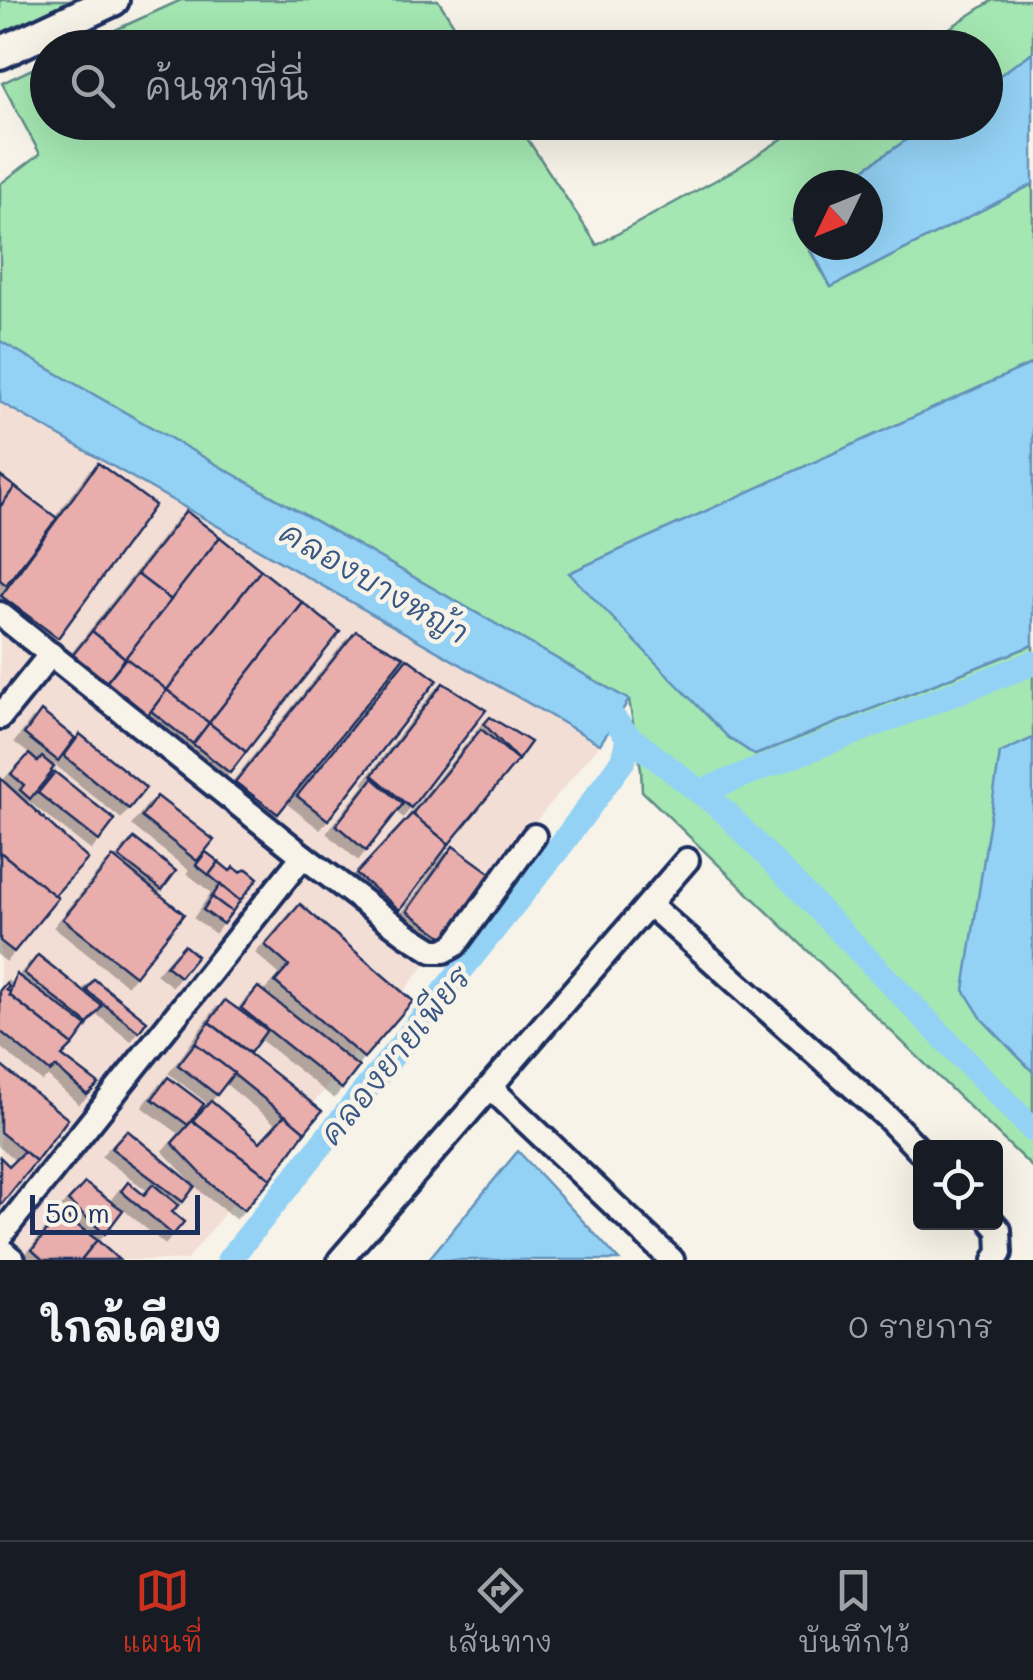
<!DOCTYPE html>
<html lang="th">
<head>
<meta charset="utf-8">
<style>
  body { margin:0; font-family:Mali,"Playpen Sans Thai",sans-serif; background:#20242c; color:#f1f3f6 }
  .controls { position:absolute; right:30px; bottom:30px; display:grid; overflow:hidden; border-radius:10px; box-shadow:0 10px 40px #0002 }
  .controls button { width:90px; height:90px; display:grid; place-items:center; padding:0; border:0; border-bottom:2px solid #363941; background:#171b24; color:#f1f3f6; font:50px sans-serif }
  .compass { position:absolute; left:793px; top:170px; width:90px; height:90px; border-radius:50%; background:#171b24; box-shadow:0 10px 40px #0002; rotate:227deg }
  .scale { position:absolute; left:30px; bottom:25px; width:170px; box-sizing:border-box; padding-left:10px; border:5px solid #1b2f5e; border-top:0; font-size:28px; line-height:35px; white-space:nowrap; color:#1b2f5e; -webkit-text-stroke:8px #f7f3e8; paint-order:stroke }
  .list { margin:0; padding:0; list-style:none }
  h2 { display:flex; justify-content:space-between; align-items:center; height:130px; margin:0; padding:0 40px; font-size:42px }
  h2 small { font-size:32px; font-weight:400; color:#9ea1a6 }
  .icon { flex:none; width:55px; height:55px; fill:none; stroke:currentColor; stroke-width:2; stroke-linecap:round; stroke-linejoin:round }
  .map { position:relative; flex:none; width:1033px; height:1260px; overflow:hidden }
  .search { position:absolute; background:#171b24; box-shadow:0 10px 40px #0002; left:30px; right:30px; top:30px; height:110px; display:flex; align-items:center; gap:25px; box-sizing:border-box; padding:0 35px; border-radius:55px; color:#9ea1a6; font-size:38px }
  .sheet { height:280px; background:#171b24 }
  nav { display:flex; justify-content:space-around; align-items:center; box-sizing:border-box; height:140px; border-top:2px solid #363941; background:#171b24; font-size:28px; color:#9ea1a6 }
  nav a { display:grid; justify-items:center; gap:5px }
  nav .on { color:#c8321e }
  .map>svg:first-child { display:block }
  .built { fill:#f3ded6 }
  .green { fill:#a4e7b2; stroke:#608b88; stroke-width:2.5 }
  .water { fill:#94d2f5; stroke:#6491b9; stroke-width:2.5 }
  .lines { fill:none; stroke-linecap:round; stroke-linejoin:round }
  .canal { stroke:#94d2f5; stroke-width:25 }
  .building { fill:#e9aeac; stroke:#1b2f5e; stroke-width:2.5; filter:url(#shadow) }
  .minor-casing { stroke:#1b2f5e; stroke-width:30 }
  .major-casing { stroke:#1b2f5e; stroke-width:38 }
  .minor { stroke:#f7f3e8; stroke-width:22 }
  .major { stroke:#f7f3e8; stroke-width:30 }
  .labels { text-anchor:middle; dominant-baseline:central; stroke-width:9; stroke-linejoin:round; paint-order:stroke }
  .water-label { font-size:32px; font-style:italic; fill:#395884; stroke:#f7f3e8 }
</style>
</head>
<body>
<div class="map">
<svg width="1033" height="1260" viewBox="0 0 1033 1260">
  <defs>
    <filter id="shadow"><feDropShadow dx="-8" dy="8" stdDeviation="0" flood-color="#0004"/></filter>
  </defs>
  <rect width="100%" height="100%" fill="#f7f3e8"/>
  <filter id="ink" filterUnits="userSpaceOnUse"><feTurbulence type="fractalNoise" baseFrequency=".01" numOctaves="2"/><feDisplacementMap in="SourceGraphic" scale="20" xChannelSelector="R" yChannelSelector="G"/><feConvolveMatrix kernelMatrix="1 2 1 2 8 2 1 2 1" color-interpolation-filters="sRGB"/></filter>
  <g filter="url(#ink)">
    <!-- built -->
    <path class="built" d="M0 402 600 744 492 874 446 939 187 1260H0Z"/>
    <!-- green -->
    <g class="green">
      <path d="M0 0H79L0 36Z"/>
      <path d="M181 0H438L468 47H78Z"/>
      <path d="M993 0H1033V52L986 85V48L920 47Z"/>
      <path d="M47 62 48 122 517 123 597 245 736 169 806 123H931L841 185H808V208L792 220 831 287 1033 184V363L570 573 728 737 755 755 1033 645V738L1000 754 982 1019 1033 1072V1168L642 791 641 769 629 700 0 341V184L40 154 2 83Z"/>
    </g>
    <!-- water -->
    <g class="water">
      <path d="M1033 52V184L831 287 815 256 792 220 808 208V245H868V185H841L931 123 986 122V85Z"/>
      <path d="M0 341 629 700 600 744 0 402Z"/>
      <path d="M1033 363V645L755 755 728 737 569 573Z"/>
      <path d="M1033 738V1072L982 1019 964 990 1000 753Z"/>
      <path d="M518 1151 619 1260H428Z"/>
    </g>
    <g class="lines">
      <!-- canal -->
      <g class="canal">
        <path d="M628 736 724 811 1033 1130"/>
        <path d="M700 792 1033 663"/>
        <path d="M229 1260 558 849 624 759 628 736 613 718 590 705"/>
      </g>
    </g>
    <!-- building -->
    <g class="building">
      <path d="M98 463 155 505 58 638 1 596Z"/>
      <path d="M0 476 15 487 0 507Z"/>
      <path d="M15 487 57 518 6 585 0 580V507Z"/>
      <path d="M186 511 220 537 171 600 137 574Z"/>
      <path d="M220 537 261 570 167 690 125 658Z"/>
      <path d="M261 570 303 603 209 723 167 690Z"/>
      <path d="M137 574 171 600 125 658 92 631Z"/>
      <path d="M303 603 340 632 246 752 209 723Z"/>
      <path d="M92 631 125 658 101 689 82 675 87 668 72 656Z"/>
      <path d="M356 631 404 657 278 814 235 782Z"/>
      <path d="M126 658 167 690 148 715 106 683Z"/>
      <path d="M407 658 437 680 328 820 297 796Z"/>
      <path d="M443 683 486 710 411 808 372 775Z"/>
      <path d="M167 690 209 723 193 744 151 711Z"/>
      <path d="M41 711 75 738 58 761 24 734Z"/>
      <path d="M490 717 531 742 518 760 484 724Z"/>
      <path d="M209 723 246 752 230 773 193 744Z"/>
      <path d="M481 729 518 760 449 844 412 814Z"/>
      <path d="M80 734 146 788 129 809 64 756Z"/>
      <path d="M29 754 38 762 42 757 54 767 51 771 52 772 30 799 20 790 24 785 11 774Z"/>
      <path d="M55 772 115 820 99 841 38 793Z"/>
      <path d="M0 778 88 859 54 896 0 852Z"/>
      <path d="M373 778 403 804 366 851 336 825Z"/>
      <path d="M157 796 214 840 197 861 141 817Z"/>
      <path d="M412 814 449 844 400 910 356 874Z"/>
      <path d="M134 838 176 871 162 890 119 857Z"/>
      <path d="M453 846 492 874 446 939 407 911Z"/>
      <path d="M0 852 58 898 14 952 0 941Z"/>
      <path d="M206 852 219 862 209 875 196 865Z"/>
      <path d="M113 857 184 914 135 976 63 919Z"/>
      <path d="M219 862 230 871 234 867 240 872 247 869 258 878 240 901 209 875Z"/>
      <path d="M220 885 240 901 232 912 212 897Z"/>
      <path d="M212 897 232 912 223 924 203 910Z"/>
      <path d="M300 904 413 1001 364 1058 275 982 289 966 265 945Z"/>
      <path d="M184 945 197 956 180 977 166 966Z"/>
      <path d="M38 955 102 1006 88 1024 24 973Z"/>
      <path d="M16 974 87 1026 73 1045 9 995Z"/>
      <path d="M94 979 147 1021 139 1032 86 990Z"/>
      <path d="M6 983 9 987 6 990 10 992 9 995 73 1045 62 1056 99 1084 87 1095 56 1067 50 1072 0 1031V990Z"/>
      <path d="M258 987 359 1067 342 1089 241 1008Z"/>
      <path d="M225 1000 267 1030 250 1053 209 1022Z"/>
      <path d="M209 1022 322 1111 305 1132 195 1043Z"/>
      <path d="M195 1043 234 1073 217 1095 178 1065Z"/>
      <path d="M0 1065 68 1119 36 1161 0 1132Z"/>
      <path d="M168 1077 204 1104 188 1125 152 1099Z"/>
      <path d="M211 1101 260 1142 285 1115 305 1132 271 1179 192 1121Z"/>
      <path d="M192 1121 271 1179 244 1210 212 1185 172 1143Z"/>
      <path d="M127 1130 195 1186 183 1202 111 1148Z"/>
      <path d="M24 1151 36 1161 0 1206V1157L9 1166Z"/>
      <path d="M128 1182 144 1195 153 1184 178 1205 172 1212 184 1222 173 1235 121 1191Z"/>
      <path d="M85 1183 123 1210 105 1234 68 1201Z"/>
      <path d="M61 1213 97 1240 81 1260H43L32 1250Z"/>
      <path d="M97 1240 119 1260H81Z"/>
    </g>
    <g class="lines">
      <defs>
        <g id="minor">
          <path d="M0 614 303 856 406 934 433 951H444L455 945 534 836"/>
          <path d="M0 717 51 654"/>
          <path d="M649 904 888 1118 920 1151"/>
          <path d="M490 1087 672 1260"/>
          <path d="M992 1222 999 1230 1000 1253 995 1260"/>
          <path d="M0 1236 303 856"/>
          <path d="M0 1249 13 1260"/>
          <path d="M340 1260 687 860"/>
        </g>
        <path id="major" d="M0 53 113 0"/>
      </defs>
      <!-- minor casing -->
      <use href="#minor" class="minor-casing"/>
      <!-- major casing -->
      <use href="#major" class="major-casing"/>
      <!-- minor -->
      <use href="#minor" class="minor"/>
      <!-- major -->
      <use href="#major" class="major"/>
    </g>
  </g>
  <g class="labels">
    <!-- water labels -->
    <g class="water-label">
      <text transform="translate(375 581) rotate(30)">คลองบางหญ้า</text>
      <text transform="translate(394 1054) rotate(-51)">คลองยายเพียร</text>
    </g>
  </g>
</svg>
<div class="controls">
<button><svg class="icon" aria-label="locate" viewBox="0 0 24 24"><circle cx="12" cy="12" r="6"/><path d="M12 2v4M12 18v4M2 12h4M18 12h4"/></svg></button>
</div>
<svg class="compass" viewBox="-18 -18 36 36"><path d="M0-13l5 13h-10z" fill="#e53935"/><path d="M0 13l5-13h-10z" fill="#9ea1a6"/></svg>
<div class="scale">50 m</div>
<div class="search"><svg class="icon" aria-label="search" viewBox="0 0 24 24"><circle cx="10" cy="10" r="6"/><path d="M15 15l6 6"/></svg>ค้นหาที่นี่</div>
</div>
<section class="sheet">
<h2>ใกล้เคียง<small>0 รายการ</small></h2>
<ul class="list">
</ul>
</section>
<nav>
<a class="on"><svg class="icon" aria-label="map" viewBox="0 0 24 24"><path d="M3 6l6-2 6 2 6-2v14l-6 2-6-2-6 2zM9 4v14M15 6v14"/></svg>แผนที่</a>
<a><svg class="icon" aria-label="directions" viewBox="0 0 24 24"><path d="M12 3l9 9-9 9-9-9zM9 14v-3h6M13 9l2 2-2 2"/></svg>เส้นทาง</a>
<a><svg class="icon" aria-label="saved" viewBox="0 0 24 24"><path d="M7 4h10v16l-5-4-5 4z"/></svg>บันทึกไว้</a>
</nav>
</body>
</html>
